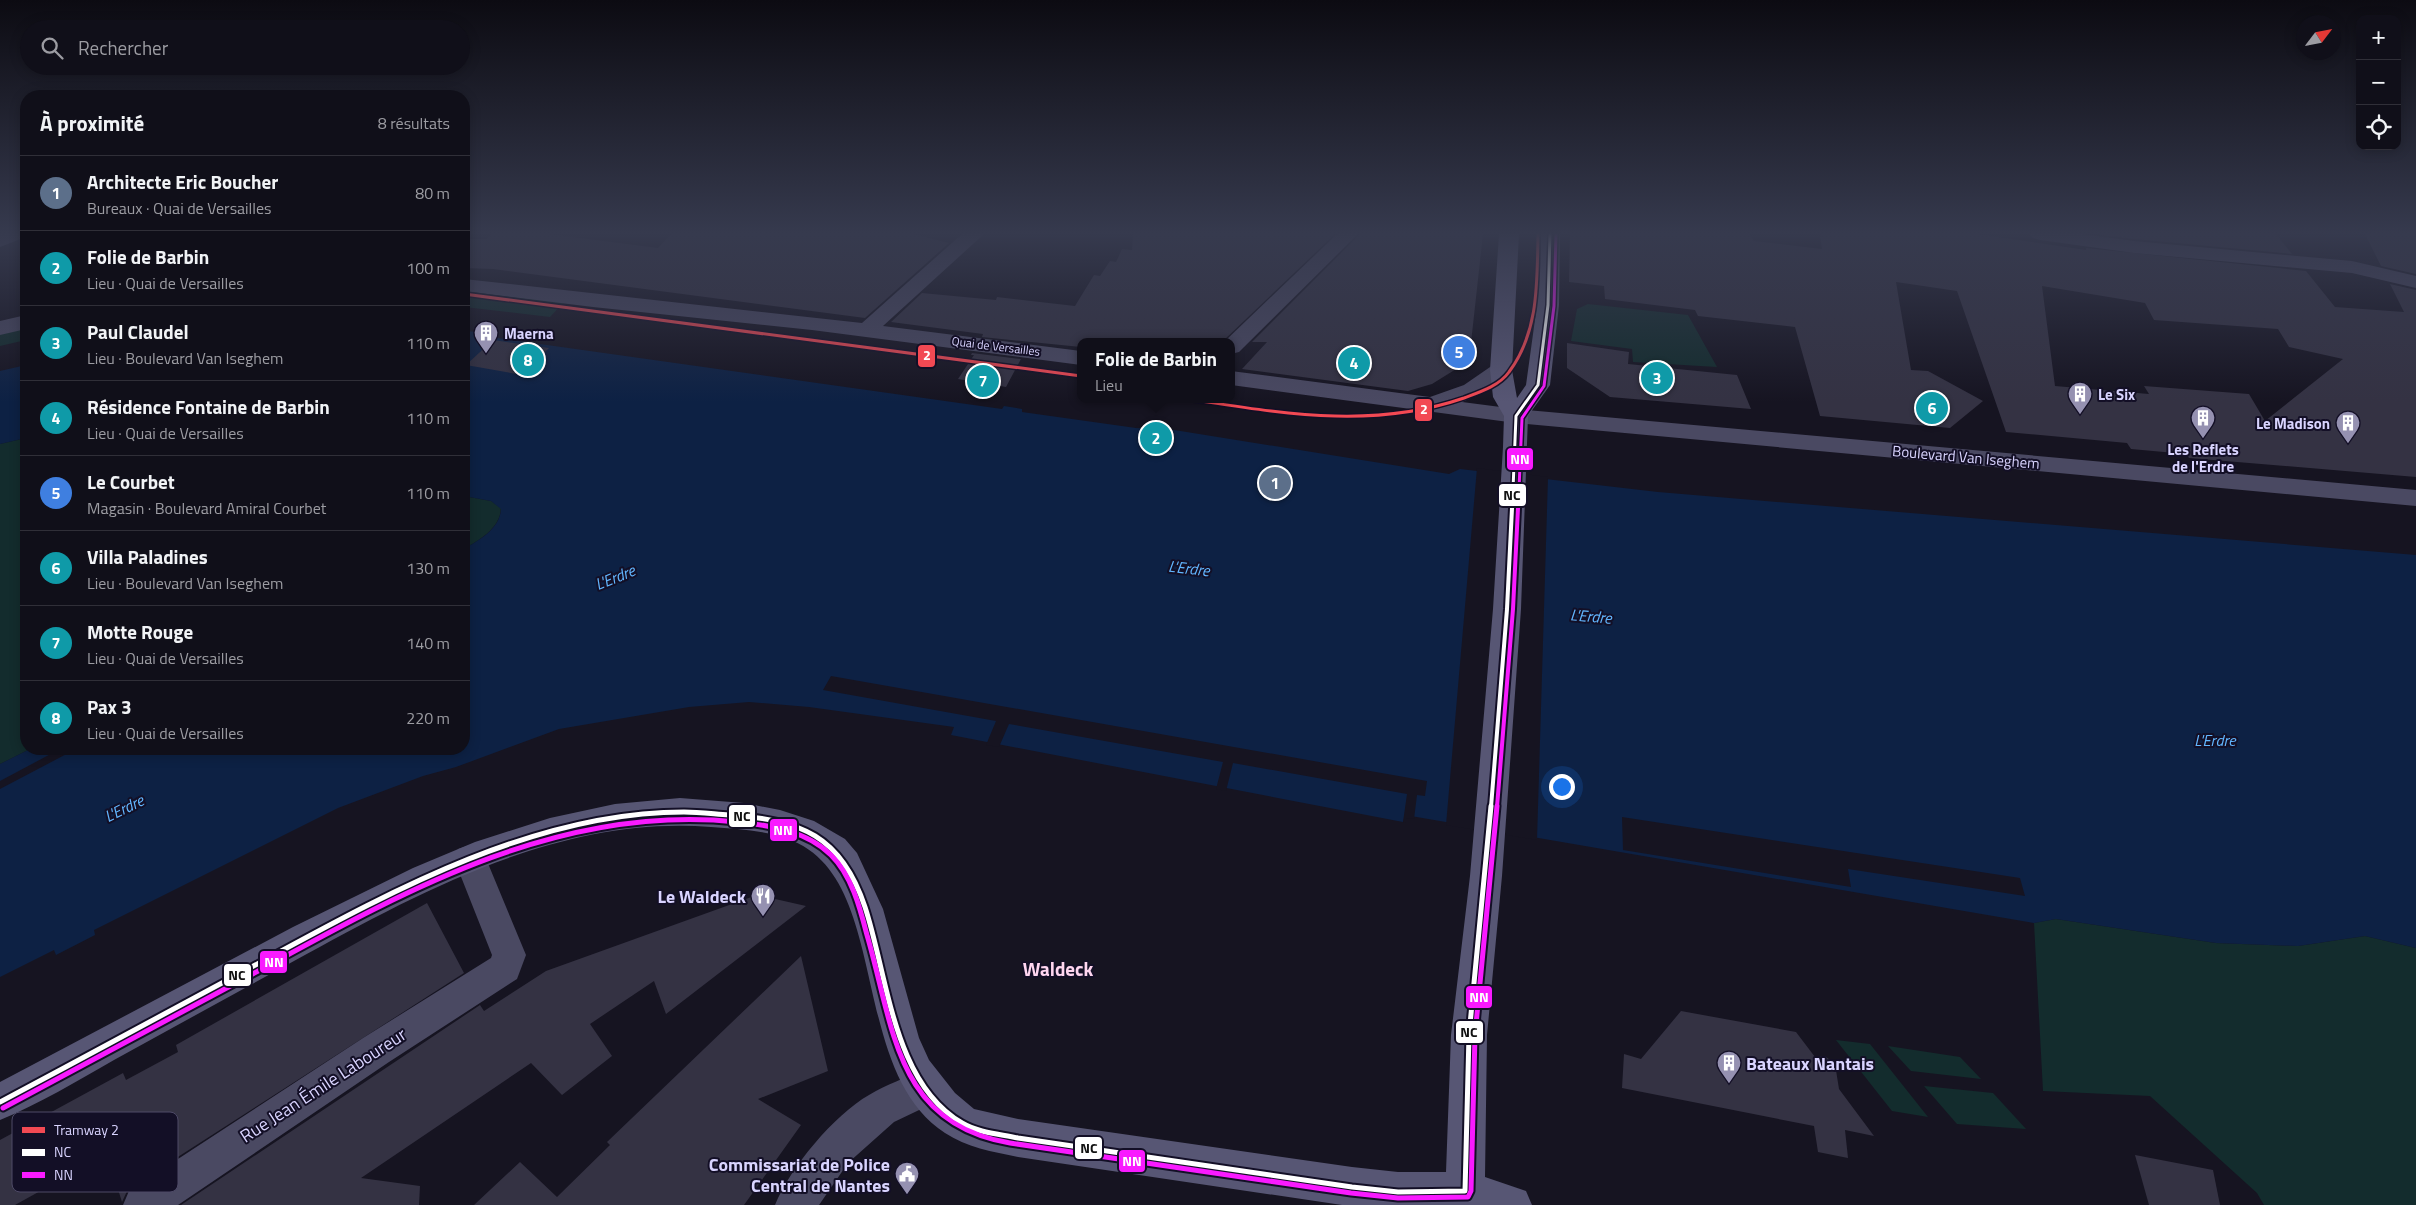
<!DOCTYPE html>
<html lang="fr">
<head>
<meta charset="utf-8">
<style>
  body { margin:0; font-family:"Titillium Web",sans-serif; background:#1e1d26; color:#f1f3f6 }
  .controls { position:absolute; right:15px; top:15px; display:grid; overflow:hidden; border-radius:10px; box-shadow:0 2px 12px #0003 }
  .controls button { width:45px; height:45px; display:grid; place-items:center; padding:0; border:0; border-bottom:1px solid #302f38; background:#100f19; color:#f1f3f6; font:25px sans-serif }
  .compass { position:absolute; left:2296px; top:15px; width:45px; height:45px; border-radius:50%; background:#100f19; box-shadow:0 2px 12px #0003; rotate:58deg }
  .you { position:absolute; left:1561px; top:786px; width:18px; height:18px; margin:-12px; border:4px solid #fff; border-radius:50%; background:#1a73e8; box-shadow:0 0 0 8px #1a73e833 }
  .badge { display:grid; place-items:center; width:32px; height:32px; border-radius:50%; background:#9591b1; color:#fff; font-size:16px; font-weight:700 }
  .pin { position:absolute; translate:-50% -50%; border:2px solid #fff; box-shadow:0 1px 5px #0006 }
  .popup { position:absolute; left:1077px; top:338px; width:158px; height:65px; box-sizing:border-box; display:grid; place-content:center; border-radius:10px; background:#100f19; filter:drop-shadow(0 1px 4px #0005); font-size:16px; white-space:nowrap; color:#9c9ca2 }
  .popup b { font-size:19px; color:#f1f3f6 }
  .popup::after { content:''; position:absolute; left:50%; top:100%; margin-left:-10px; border:10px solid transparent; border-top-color:#100f19 }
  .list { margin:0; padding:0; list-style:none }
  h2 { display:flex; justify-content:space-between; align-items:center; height:65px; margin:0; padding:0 20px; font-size:21px }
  h2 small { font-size:16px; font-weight:400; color:#9c9ca2 }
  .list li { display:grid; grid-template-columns:32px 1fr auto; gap:15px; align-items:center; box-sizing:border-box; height:75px; padding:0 20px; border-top:1px solid #302f38 }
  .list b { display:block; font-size:19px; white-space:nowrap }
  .list p { margin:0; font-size:16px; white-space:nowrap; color:#9c9ca2 }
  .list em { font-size:16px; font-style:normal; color:#9c9ca2 }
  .icon { flex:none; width:28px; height:28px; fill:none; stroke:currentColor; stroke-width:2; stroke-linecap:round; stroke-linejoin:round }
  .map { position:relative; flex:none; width:2416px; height:1205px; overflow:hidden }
  .search { position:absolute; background:#100f19; box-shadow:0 2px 12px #0003; left:20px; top:20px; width:450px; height:55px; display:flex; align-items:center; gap:12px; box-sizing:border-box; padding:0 18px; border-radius:28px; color:#9c9ca2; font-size:19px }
  .panel { position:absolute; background:#100f19; box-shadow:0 2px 12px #0003; left:20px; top:90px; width:450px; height:665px; border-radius:20px }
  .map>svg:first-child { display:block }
  .green { fill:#132c2d }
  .water { fill:#0d2144 }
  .pier { fill:#161421 }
  .building { fill:#343243; fill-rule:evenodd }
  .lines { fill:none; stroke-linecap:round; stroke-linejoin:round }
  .street { fill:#4a4962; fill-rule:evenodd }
  .secondary { fill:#575674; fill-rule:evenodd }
  .bus-1-far2-casing { stroke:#130f26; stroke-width:6 }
  .bus-1-far1-casing { stroke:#130f26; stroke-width:8 }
  .bus-1-casing { stroke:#130f26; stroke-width:9 }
  .bus-2-far2-casing { stroke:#130f26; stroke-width:6 }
  .bus-2-far1-casing { stroke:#130f26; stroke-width:8 }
  .bus-2-casing { stroke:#130f26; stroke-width:9 }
  .bus-1-far2 { stroke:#fff; stroke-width:3 }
  .bus-1-far1 { stroke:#fff; stroke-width:4 }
  .bus-1 { stroke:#fff; stroke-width:5 }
  .bus-2-far2 { stroke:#f91aff; stroke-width:3 }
  .bus-2-far1 { stroke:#f91aff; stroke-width:4 }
  .bus-2 { stroke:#f91aff; stroke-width:5 }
  .tram-1-casing { stroke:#130f26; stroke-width:6 }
  .tram-1 { stroke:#f24953; stroke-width:3 }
  .labels { text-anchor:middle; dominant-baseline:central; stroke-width:4; stroke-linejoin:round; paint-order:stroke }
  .far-street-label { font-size:12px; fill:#d9d4ff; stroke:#130f26 }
  .poi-label { font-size:15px; font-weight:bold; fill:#d9d4ff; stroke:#130f26; text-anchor:start }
  .street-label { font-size:15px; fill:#d9d4ff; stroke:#130f26 }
  .water-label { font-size:16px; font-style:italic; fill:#62b6ff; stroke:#130f26 }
  .near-poi-label { font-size:18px; font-weight:bold; fill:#d9d4ff; stroke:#130f26; text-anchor:end }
  .near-street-label { font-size:18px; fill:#d9d4ff; stroke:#130f26 }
  .near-neighbourhood-label { font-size:19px; font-weight:bold; fill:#ffd6f0; stroke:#130f26 }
  .key { fill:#130f26; stroke:#4e4a67; stroke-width:1 }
  .key-label { font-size:14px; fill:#d9d4ff }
  .line-badge { stroke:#130f26; stroke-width:2 }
  .badge-label { font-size:14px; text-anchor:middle; font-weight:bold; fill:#fff }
  .pale-badge-label { font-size:14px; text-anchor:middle; font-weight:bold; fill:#111 }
</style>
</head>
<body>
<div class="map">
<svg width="2416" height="1205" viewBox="0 0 2416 1205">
  <rect width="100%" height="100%" fill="#161421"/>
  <!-- green -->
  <g class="green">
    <path d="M464 289 565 301 550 317 464 307Z"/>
    <path d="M1588 304 1688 315 1717 367 1633 362 1632 349 1571 341 1577 309Z"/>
    <path d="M26 325V340L0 346V331Z"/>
    <path d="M26 438V749H30L0 764V444Z"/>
    <path d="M464 496 491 501 501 508C500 529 479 540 464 549Z"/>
    <path d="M2056 919 2216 943 2298 946 2365 936 2416 948V1205H2264L2257 1193 2150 1096 2043 1091 2034 923Z"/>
    <path d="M1836 1040 1870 1044 1928 1117 1892 1111Z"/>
    <path d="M1888 1046 1960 1057 1981 1079 1911 1071Z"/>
    <path d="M1924 1086 1993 1093 2026 1129 1957 1124Z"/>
  </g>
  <!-- water -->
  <g class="water">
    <path d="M467 331 486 333 484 336 1002 409 1004 406 1022 409V412L1136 428 1168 429 1449 474 1460 469 1658 492 2416 555V948L2365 936 2298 946 2216 943 2056 919 2034 923 1405 815 1403 822 951 735 954 727 809 707 749 702 689 707 559 729 456 767 423 776 338 808 94 930 95 935 56 955 54 950 0 977V789L76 749H464V549C479 540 500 529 501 509L491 501 464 496V333Z"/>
    <path d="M26 365V438L0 444V371Z"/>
    <path d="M30 749H60L0 781V764Z"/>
  </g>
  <!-- pier -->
  <g class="pier">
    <path d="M1477 468 1548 477 1537 840 1446 825Z"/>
    <path d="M831 676 1427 781 1425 796 1417 795 1414 819 1406 818V823L1403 822 1407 794 1233 763 1226 791 1216 789 1223 762 1009 724 999 747 986 745 996 721 823 690Z"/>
    <path d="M1622 817 2020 878 2025 896 1848 869 1851 887 1623 850Z"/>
  </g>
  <!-- building -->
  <g class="building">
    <path d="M491 234H549L658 248 671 234H913L949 243 865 318 493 269 464 268V239H487Z"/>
    <path d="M1133 234H1335L1222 342H1081V347L982 337 983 334 891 322 922 293 996 300 997 297 1075 306 1094 275 1100 276 1110 261 1116 262 1122 249 1132 250Z"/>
    <path d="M1360 234H1483L1469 361 1432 384 1408 391 1242 369 1267 342H1252Z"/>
    <path d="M1570 234H1749L1754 241 1822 249 1820 234H1977L2086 250V248L2306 271 2335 307 2404 312 2390 284 2416 290V477L2189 458 2186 454 2131 449 2127 443 2006 432 1957 291 1896 282 1911 370 1928 371 1983 401 1950 428 1820 416 1795 327 1698 316 1695 310 1605 299 1604 286 1569 282ZM2042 286 2145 303 2154 320 2278 329 2289 347 2343 359 2265 421 2249 394 2144 386 2149 394 2055 386Z"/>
    <path d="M2094 234H2276L2292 254 2134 239Z"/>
    <path d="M2365 234H2416V274L2381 266Z"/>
    <path d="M493 340 549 348 522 375 466 365Z"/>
    <path d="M1567 343 1629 352 1628 364 1737 375 1751 409 1610 397 1567 368Z"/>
    <path d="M972 353 1021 359 1006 387 958 379 974 355H971Z"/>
    <path d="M757 895 806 906 666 1014 654 981 590 1024 612 1056 562 1095 531 1063 361 1178 420 1186 419 1205H181L480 1005 484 1011 546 971Z"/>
    <path d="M427 903 464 973 128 1189 122 1202 107 1154 15 1205H0V1140L123 1073 126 1080 178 1052 176 1045Z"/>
    <path d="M801 956 828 1071 758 1099 801 1125 744 1205H474L520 1162 557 1197 610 1145 607 1142Z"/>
    <path d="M1681 1011 1796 1032 1815 1057 1825 1056 1835 1064 1839 1089 1874 1136 1845 1130 1848 1158 1818 1152 1814 1126 1622 1088 1624 1054 1641 1059Z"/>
    <path d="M2135 1155 2213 1170 2220 1205H2149Z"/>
  </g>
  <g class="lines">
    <!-- street -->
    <g class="street">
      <path d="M0 234H26L23 238 0 247Z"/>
      <path d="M962 234H984L883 326 1081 351V365L812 330 593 307 464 291V279L862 323Z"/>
      <path d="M1337 234H1358L1239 352 1231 354V342H1224Z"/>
      <path d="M2030 234H2082L2134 241 2352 261 2416 276V288L2352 273 2134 253 2040 240 2033 238Z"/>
      <path d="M26 315V329L0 335V321Z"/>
      <path d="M1501 363 1509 365 1512 370C1502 385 1479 395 1462 402L1516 409 2416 490V506L1516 423 1231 385V371L1430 397 1464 385 1493 365Z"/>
      <path d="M470 845 482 849 526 955 517 979 389 1062 178 1205H123L129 1191 363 1038 491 958 492 955 454 859 458 849Z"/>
      <path d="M925 1070 938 1075 944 1088 938 1101 894 1122 848 1163 819 1205H775C790 1168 834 1115 869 1095 886 1085 906 1077 925 1070Z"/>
    </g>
    <!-- secondary -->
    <path class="secondary" d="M1499 234H1519L1512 370 1517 398 1526 385 1537 305 1540 234H1560L1559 305 1550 385 1528 416 1521 609 1502 876 1487 1035 1485 1177 1526 1191 1532 1205H1342L1018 1157C993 1152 966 1147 945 1133 848 1070 891 882 793 841 767 830 738 829 711 827 561 815 421 891 294 961 234 994 174 1027 114 1060 77 1081 39 1104 0 1120V1082L293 927 413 868 475 842 550 818 615 804 680 798 744 803 780 810 814 821 845 839 857 853 883 909 919 1038 929 1060 955 1093 974 1109 1018 1119 1352 1167 1398 1172H1446L1451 1035 1470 876 1493 609 1503 447 1504 416 1493 397 1490 370Z"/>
    <defs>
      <path id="bus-1-far2" d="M1513 489 1516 416 1538 385 1548 305 1550 234"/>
      <path id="bus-1-far1" d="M1491 807 1507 609 1513 488"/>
      <path id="bus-1" d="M0 1102C83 1058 166 1013 248 969 381 897 529 812 684 812 699 812 714 814 729 815 801 820 841 835 865 907 888 977 893 1083 962 1123 979 1133 1000 1134 1018 1138L1352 1187 1398 1192 1465 1191 1469 1035 1491 806"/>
      <path id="bus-2-far2" d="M1519 489 1522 418 1544 386 1554 306 1556 234"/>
      <path id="bus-2-far1" d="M1497 807 1513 609 1519 488"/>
      <path id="bus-2" d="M3 1108C85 1064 167 1020 249 976 401 893 558 803 737 822 769 825 807 831 831 855 852 876 860 908 867 935 894 1027 895 1124 1010 1143L1351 1193 1398 1198 1468 1197 1471 1191 1475 1035 1497 806"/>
    </defs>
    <!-- bus-1-far2 casing -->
    <use href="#bus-1-far2" class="bus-1-far2-casing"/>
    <!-- bus-1-far1 casing -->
    <use href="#bus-1-far1" class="bus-1-far1-casing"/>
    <!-- bus-1 casing -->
    <use href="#bus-1" class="bus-1-casing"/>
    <!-- bus-2-far2 casing -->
    <use href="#bus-2-far2" class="bus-2-far2-casing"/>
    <!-- bus-2-far1 casing -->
    <use href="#bus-2-far1" class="bus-2-far1-casing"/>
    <!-- bus-2 casing -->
    <use href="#bus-2" class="bus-2-casing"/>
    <!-- bus-1-far2 -->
    <use href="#bus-1-far2" class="bus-1-far2"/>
    <!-- bus-1-far1 -->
    <use href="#bus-1-far1" class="bus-1-far1"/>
    <!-- bus-1 -->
    <use href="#bus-1" class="bus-1"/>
    <!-- bus-2-far2 -->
    <use href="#bus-2-far2" class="bus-2-far2"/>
    <!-- bus-2-far1 -->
    <use href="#bus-2-far1" class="bus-2-far1"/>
    <!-- bus-2 -->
    <use href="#bus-2" class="bus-2"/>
    <defs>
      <g id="tram-1">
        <path d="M464 294 1081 376"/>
        <path d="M1187 399C1281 413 1371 430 1464 398 1480 392 1499 386 1509 372 1539 332 1537 282 1538 234"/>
      </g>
    </defs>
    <!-- tram-1 casing -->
    <use href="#tram-1" class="tram-1-casing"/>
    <!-- tram-1 -->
    <use href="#tram-1" class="tram-1"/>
  </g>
  <!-- sky -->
  <linearGradient id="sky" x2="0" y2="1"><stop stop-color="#0c0b12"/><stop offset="0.58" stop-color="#363a4e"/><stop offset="1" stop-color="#363a4e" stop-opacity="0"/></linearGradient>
  <rect width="2416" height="402" fill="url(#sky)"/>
  <!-- icons -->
  <defs>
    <symbol id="building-pin" viewBox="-11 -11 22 30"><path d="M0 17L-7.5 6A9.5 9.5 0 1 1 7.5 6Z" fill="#9591b1" stroke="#130f26"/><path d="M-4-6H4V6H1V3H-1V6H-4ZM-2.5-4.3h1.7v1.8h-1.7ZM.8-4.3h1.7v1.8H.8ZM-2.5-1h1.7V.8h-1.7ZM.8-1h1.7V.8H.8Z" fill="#fff"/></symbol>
    <symbol id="restaurant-pin" viewBox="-11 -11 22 30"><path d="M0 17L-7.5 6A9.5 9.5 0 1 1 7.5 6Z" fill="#9591b1" stroke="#130f26"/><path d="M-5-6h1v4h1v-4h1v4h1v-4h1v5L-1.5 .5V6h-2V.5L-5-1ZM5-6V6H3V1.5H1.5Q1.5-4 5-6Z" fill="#fff"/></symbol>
    <symbol id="civic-pin" viewBox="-11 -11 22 30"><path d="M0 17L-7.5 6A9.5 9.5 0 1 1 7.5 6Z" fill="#9591b1" stroke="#130f26"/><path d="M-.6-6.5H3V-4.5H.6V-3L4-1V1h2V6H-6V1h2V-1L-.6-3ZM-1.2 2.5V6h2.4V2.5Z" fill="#fff"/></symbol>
  </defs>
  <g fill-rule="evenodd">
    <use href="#building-pin" x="472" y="319" width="28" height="38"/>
    <use href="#building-pin" x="2066" y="380" width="28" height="38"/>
    <use href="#building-pin" x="2189" y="404" width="28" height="38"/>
    <use href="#building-pin" x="2334" y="409" width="28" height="38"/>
    <use href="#restaurant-pin" x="749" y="882" width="28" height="38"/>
    <use href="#building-pin" x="1715" y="1049" width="28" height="38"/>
    <use href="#civic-pin" x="893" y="1160" width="28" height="38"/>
  </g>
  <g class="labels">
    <!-- far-street labels -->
    <g class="far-street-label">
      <text transform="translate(996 346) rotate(7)">Quai de Versailles</text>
    </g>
    <!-- poi labels -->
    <g class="poi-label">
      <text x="504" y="333">Maerna</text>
      <text x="2098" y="394">Le Six</text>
      <text x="2330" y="423" text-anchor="end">Le Madison</text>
      <text x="2203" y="449" text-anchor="middle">Les Reflets<tspan x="2203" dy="17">de l'Erdre</tspan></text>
    </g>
    <!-- street labels -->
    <g class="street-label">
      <text transform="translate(1966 457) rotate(5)">Boulevard Van Iseghem</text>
    </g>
    <!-- water labels -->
    <g class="water-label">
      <text transform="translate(1189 568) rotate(7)">L'Erdre</text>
      <text transform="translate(615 577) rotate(-22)">L'Erdre</text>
      <text transform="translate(1591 616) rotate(5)">L'Erdre</text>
      <text x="2215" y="740">L'Erdre</text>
      <text transform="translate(124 808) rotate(-26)">L'Erdre</text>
    </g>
    <!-- near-poi labels -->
    <g class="near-poi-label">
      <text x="746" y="896">Le Waldeck</text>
      <text x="1746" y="1063" text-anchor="start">Bateaux Nantais</text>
      <text x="890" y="1164">Commissariat de Police<tspan x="890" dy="21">Central de Nantes</tspan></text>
    </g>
    <!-- near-street labels -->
    <g class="near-street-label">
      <text transform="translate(323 1085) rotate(-33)">Rue Jean Émile Laboureur</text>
    </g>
    <!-- near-neighbourhood labels -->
    <g class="near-neighbourhood-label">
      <text x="1058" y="968">Waldeck</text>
    </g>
  </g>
  <!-- legend -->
  <rect x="12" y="1112" width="166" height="80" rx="8" class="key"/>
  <rect x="22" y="1127" width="23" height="6" fill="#f24953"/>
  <rect x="22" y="1149" width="23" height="7" fill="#fff"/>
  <rect x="22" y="1172" width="23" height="6" fill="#f91aff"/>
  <g class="key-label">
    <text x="54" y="1135">Tramway 2</text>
    <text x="54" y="1157">NC</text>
    <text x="54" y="1180">NN</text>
  </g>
  <g class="line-badge">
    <rect x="917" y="344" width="19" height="24" rx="5" fill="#f24953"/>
    <rect x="1414" y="398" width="19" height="24" rx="5" fill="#f24953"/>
    <rect x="1506" y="447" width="28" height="24" rx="5" fill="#f91aff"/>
    <rect x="1498" y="483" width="29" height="24" rx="5" fill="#fff"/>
    <rect x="728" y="804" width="28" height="24" rx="5" fill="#fff"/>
    <rect x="769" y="818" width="29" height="24" rx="5" fill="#f91aff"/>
    <rect x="259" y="950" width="29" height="24" rx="5" fill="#f91aff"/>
    <rect x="223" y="963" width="29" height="24" rx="5" fill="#fff"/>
    <rect x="1465" y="985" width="28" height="24" rx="5" fill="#f91aff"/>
    <rect x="1455" y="1020" width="29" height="24" rx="5" fill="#fff"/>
    <rect x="1074" y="1136" width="29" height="24" rx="5" fill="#fff"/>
    <rect x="1118" y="1149" width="28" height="24" rx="5" fill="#f91aff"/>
  </g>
  <g class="badge-label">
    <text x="927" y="360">2</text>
    <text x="1424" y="414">2</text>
    <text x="1520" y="464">NN</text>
    <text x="783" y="835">NN</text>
    <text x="274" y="967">NN</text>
    <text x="1479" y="1002">NN</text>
    <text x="1132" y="1166">NN</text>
  </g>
  <g class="pale-badge-label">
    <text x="1512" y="500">NC</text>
    <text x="742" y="821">NC</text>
    <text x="237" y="980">NC</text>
    <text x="1469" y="1037">NC</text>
    <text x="1089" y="1153">NC</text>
  </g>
</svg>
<div class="controls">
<button>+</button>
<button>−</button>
<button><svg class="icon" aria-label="locate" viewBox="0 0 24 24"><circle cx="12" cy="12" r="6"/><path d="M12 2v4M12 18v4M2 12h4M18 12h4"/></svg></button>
</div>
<svg class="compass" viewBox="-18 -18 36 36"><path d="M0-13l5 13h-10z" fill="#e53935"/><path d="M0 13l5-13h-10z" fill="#9c9ca2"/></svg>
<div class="you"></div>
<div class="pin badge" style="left:1275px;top:483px;background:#5c6f8a">1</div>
<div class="pin badge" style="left:1156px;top:438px;background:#0f9aa8">2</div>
<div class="popup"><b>Folie de Barbin</b>Lieu</div>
<div class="pin badge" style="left:1657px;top:378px;background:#0f9aa8">3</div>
<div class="pin badge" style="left:1354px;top:363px;background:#0f9aa8">4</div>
<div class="pin badge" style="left:1459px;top:352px;background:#3f7fe0">5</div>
<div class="pin badge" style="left:1932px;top:408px;background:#0f9aa8">6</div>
<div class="pin badge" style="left:983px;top:381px;background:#0f9aa8">7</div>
<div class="pin badge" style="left:528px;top:360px;background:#0f9aa8">8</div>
<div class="search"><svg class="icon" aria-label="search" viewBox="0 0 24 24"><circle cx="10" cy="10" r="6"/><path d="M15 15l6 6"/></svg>Rechercher</div>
<section class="panel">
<h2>À proximité<small>8 résultats</small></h2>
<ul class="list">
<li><span class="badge" style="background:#5c6f8a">1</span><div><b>Architecte Eric Boucher</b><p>Bureaux · Quai de Versailles</p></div><em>80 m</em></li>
<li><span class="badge" style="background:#0f9aa8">2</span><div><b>Folie de Barbin</b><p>Lieu · Quai de Versailles</p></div><em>100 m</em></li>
<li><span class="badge" style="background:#0f9aa8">3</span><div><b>Paul Claudel</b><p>Lieu · Boulevard Van Iseghem</p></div><em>110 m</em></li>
<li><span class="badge" style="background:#0f9aa8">4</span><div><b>Résidence Fontaine de Barbin</b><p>Lieu · Quai de Versailles</p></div><em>110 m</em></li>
<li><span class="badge" style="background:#3f7fe0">5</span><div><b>Le Courbet</b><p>Magasin · Boulevard Amiral Courbet</p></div><em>110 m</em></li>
<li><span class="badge" style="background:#0f9aa8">6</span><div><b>Villa Paladines</b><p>Lieu · Boulevard Van Iseghem</p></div><em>130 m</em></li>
<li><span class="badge" style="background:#0f9aa8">7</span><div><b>Motte Rouge</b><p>Lieu · Quai de Versailles</p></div><em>140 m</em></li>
<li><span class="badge" style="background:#0f9aa8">8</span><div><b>Pax 3</b><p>Lieu · Quai de Versailles</p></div><em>220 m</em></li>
</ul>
</section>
</div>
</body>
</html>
